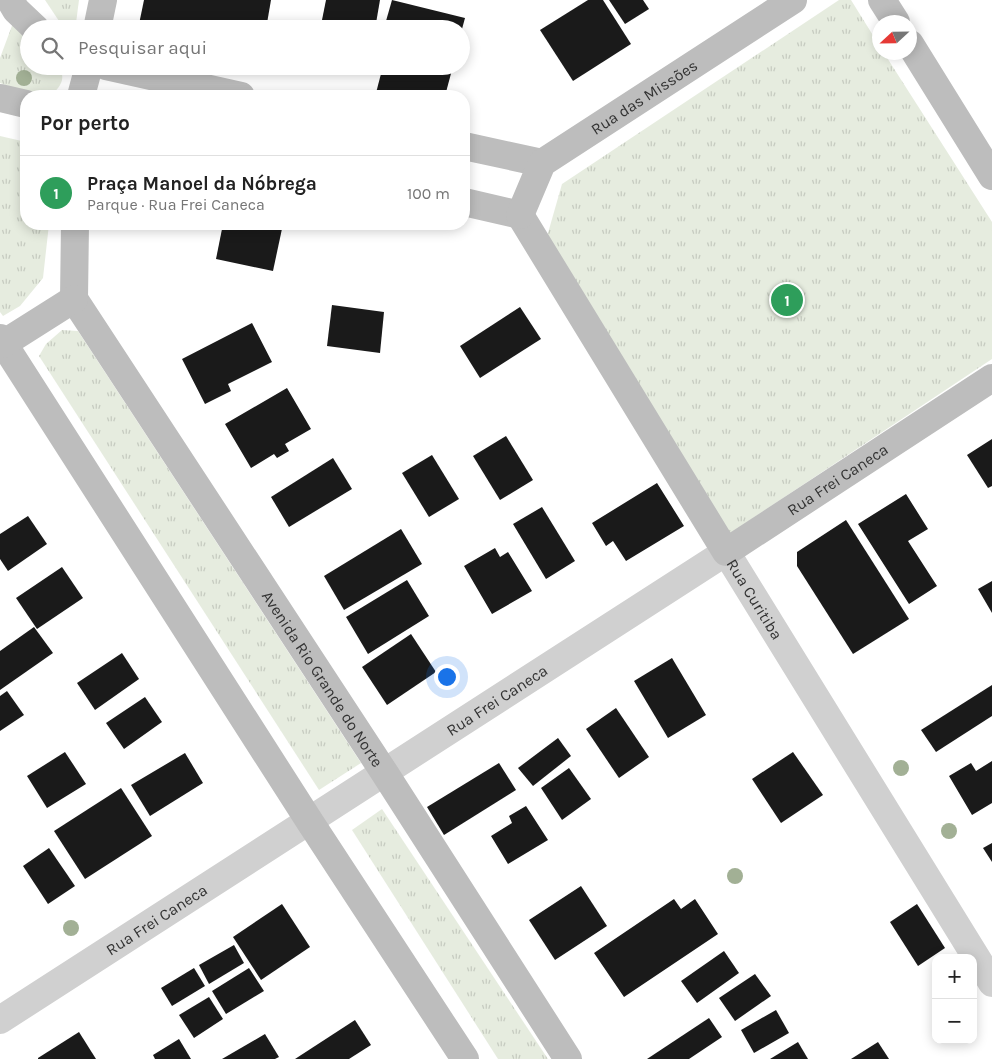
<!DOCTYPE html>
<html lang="pt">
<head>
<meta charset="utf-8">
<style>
  body { margin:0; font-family:Karla,sans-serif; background:#f6f6f6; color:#222 }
  .controls { position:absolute; right:15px; bottom:15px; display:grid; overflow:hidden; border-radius:10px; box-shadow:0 2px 12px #0003 }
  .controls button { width:45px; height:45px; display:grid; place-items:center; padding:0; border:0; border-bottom:1px solid #e0e0e0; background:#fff; color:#222; font:25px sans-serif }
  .compass { position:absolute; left:872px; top:15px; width:45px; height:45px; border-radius:50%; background:#fff; box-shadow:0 2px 12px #0003; rotate:248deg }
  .you { position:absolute; left:446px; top:676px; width:18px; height:18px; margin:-12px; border:4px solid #fff; border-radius:50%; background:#1a73e8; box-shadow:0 0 0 8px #1a73e833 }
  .badge { display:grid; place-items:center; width:32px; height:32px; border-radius:50%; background:#e63946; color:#fff; font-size:16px; font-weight:700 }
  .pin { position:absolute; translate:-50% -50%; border:2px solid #fff; box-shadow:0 1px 5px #0006 }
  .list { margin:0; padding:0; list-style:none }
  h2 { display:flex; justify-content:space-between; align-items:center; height:65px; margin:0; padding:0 20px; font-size:21px }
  h2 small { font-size:16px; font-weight:400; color:#767676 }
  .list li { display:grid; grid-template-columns:32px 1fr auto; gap:15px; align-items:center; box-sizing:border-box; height:75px; padding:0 20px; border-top:1px solid #e0e0e0 }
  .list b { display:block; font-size:19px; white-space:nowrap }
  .list p { margin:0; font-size:16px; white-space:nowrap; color:#767676 }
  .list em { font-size:16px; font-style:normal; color:#767676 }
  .icon { flex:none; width:28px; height:28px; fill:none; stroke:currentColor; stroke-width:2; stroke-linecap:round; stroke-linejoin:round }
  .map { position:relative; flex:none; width:992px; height:1059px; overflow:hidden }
  .search { position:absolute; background:#fff; box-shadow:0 2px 12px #0003; left:20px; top:20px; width:450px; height:55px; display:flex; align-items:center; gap:12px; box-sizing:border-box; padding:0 18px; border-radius:28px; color:#767676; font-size:19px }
  .panel { position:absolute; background:#fff; box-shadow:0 2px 12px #0003; left:20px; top:90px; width:450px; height:140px; border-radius:20px }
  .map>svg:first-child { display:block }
  .grass { fill:url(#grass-tufts) }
  .building { fill:#1a1a1a }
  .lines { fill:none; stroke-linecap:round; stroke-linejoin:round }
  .street { stroke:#d0d0d0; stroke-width:28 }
  .secondary { stroke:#bdbdbd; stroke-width:28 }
  .tree { fill:#a2b095 }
  .labels { text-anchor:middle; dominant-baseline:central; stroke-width:5; stroke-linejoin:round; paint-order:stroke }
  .street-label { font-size:16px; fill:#333; stroke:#fff }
</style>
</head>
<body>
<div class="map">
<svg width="992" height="1059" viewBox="0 0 992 1059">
  <defs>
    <pattern id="grass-tufts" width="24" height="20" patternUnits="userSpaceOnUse" patternTransform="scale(1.25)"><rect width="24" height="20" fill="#e6ecdf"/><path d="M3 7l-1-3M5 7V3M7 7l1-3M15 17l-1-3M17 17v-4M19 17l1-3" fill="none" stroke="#c6cbc0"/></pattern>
  </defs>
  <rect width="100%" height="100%" fill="#fff"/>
  <!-- grass -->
  <g class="grass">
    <path d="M45 0H79L76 23 63 27Z"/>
    <path d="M839 0H851L879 45 880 52 884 53 992 222V359L729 534 546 240 562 184Z"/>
    <path d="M13 23 29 38V66H57C68 77 60 88 50 96H35L0 83V58Z"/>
    <path d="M0 136 26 142V224H49L43 278 20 306 3 316 0 312Z"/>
    <path d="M62 330 78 331 361 763 319 790 39 356 46 344Z"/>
    <path d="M382 809 548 1059H498L352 830Z"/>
  </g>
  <!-- building -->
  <g class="building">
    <path d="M144 0H271L266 29H138Z"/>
    <path d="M326 0H380L375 29 322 20Z"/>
    <path d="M392 0 465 18 462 29 384 28Z"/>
    <path d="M588 0H603L631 44 573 81 540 30Z"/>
    <path d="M609 0H643L649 9 625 24Z"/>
    <path d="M195 66H225L224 73Z"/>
    <path d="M383 66H453L445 96H389L376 93Z"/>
    <path d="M223 224H283L273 271 216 259Z"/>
    <path d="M332 305 384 312 380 353 327 346Z"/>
    <path d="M520 307 541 339 480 378 460 346Z"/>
    <path d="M252 323 272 362 228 384 231 391 205 404 182 359Z"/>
    <path d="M287 388 311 429 285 444 289 451 277 458 274 454 251 468 225 424Z"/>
    <path d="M506 436 533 480 500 500 473 456Z"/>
    <path d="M992 439V486L988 488 967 455Z"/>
    <path d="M432 455 459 499 429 517 402 473Z"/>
    <path d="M333 458 352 489 289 527 271 497Z"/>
    <path d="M657 483 684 526 626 561 613 541 606 546 592 523Z"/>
    <path d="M906 494 928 529 908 541 937 586 909 604 858 524Z"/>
    <path d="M542 507 575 561 546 579 513 524Z"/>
    <path d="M28 516 47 544 8 571 0 559V534Z"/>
    <path d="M846 520 909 619 853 654 797 566V552Z"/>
    <path d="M401 529 422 564 344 610 324 576Z"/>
    <path d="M495 548 500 557 508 552 532 591 492 614 464 566Z"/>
    <path d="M62 567 83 598 37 629 16 598Z"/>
    <path d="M407 580 429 616 368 654 346 617Z"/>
    <path d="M992 581V613L978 589Z"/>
    <path d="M34 627 53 653 0 690V651Z"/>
    <path d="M411 634 436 672 387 705 362 667Z"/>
    <path d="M122 653 139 679 95 710 77 683Z"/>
    <path d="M672 658 706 715 668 738 634 681Z"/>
    <path d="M992 685V716L936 752 921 730Z"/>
    <path d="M7 691 24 715 0 731V696Z"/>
    <path d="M145 697 162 722 124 749 106 723Z"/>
    <path d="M616 708 649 757 619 778 586 729Z"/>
    <path d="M558 738 571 756 533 786 518 768Z"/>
    <path d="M65 752 86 784 47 808 27 776Z"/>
    <path d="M793 752 823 795 781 823 752 779Z"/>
    <path d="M185 753 203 783 150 816 131 785Z"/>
    <path d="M992 761V803L972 815 949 776 971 763 976 771Z"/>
    <path d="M499 763 516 790 444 835 427 807Z"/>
    <path d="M569 768 591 799 562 820 541 788Z"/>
    <path d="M121 788 152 836 85 879 54 831Z"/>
    <path d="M526 806 548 840 508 864 491 836 512 823 509 816Z"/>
    <path d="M992 843V862L983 848Z"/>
    <path d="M49 848 75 886 48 904 23 866Z"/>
    <path d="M581 886 607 926 555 960 529 920Z"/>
    <path d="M674 899 681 909 695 899 718 934 624 997 594 953Z"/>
    <path d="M282 904 310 947 261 980 233 937Z"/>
    <path d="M917 904 945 948 918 966 890 922Z"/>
    <path d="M234 945 244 963 209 984 199 965Z"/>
    <path d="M724 951 739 973 697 1003 681 981Z"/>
    <path d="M194 968 205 986 172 1006 161 988Z"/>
    <path d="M249 968 264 991 226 1014 212 991Z"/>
    <path d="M755 974 771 996 735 1021 719 998Z"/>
    <path d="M209 997 223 1019 194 1038 179 1015Z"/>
    <path d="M776 1010 789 1033 754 1053 741 1030Z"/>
    <path d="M709 1018 722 1037 689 1059H647Z"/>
    <path d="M355 1020 371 1045 349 1059H295Z"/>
    <path d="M79 1032 96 1059H38V1058Z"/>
    <path d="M265 1034 279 1057 275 1059H222Z"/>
    <path d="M179 1039 191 1059H155L153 1055Z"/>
    <path d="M798 1042 808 1059H770Z"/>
    <path d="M878 1042 889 1059H851Z"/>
  </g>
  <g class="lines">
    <!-- street -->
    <path class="street" id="s1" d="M0 1020 726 552 992 983"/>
    <!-- secondary -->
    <g class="secondary">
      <path d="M10 0 16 10 36 29"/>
      <path d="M882 0 896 22"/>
      <path d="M97 29 103 0"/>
      <path d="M910 44 992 176"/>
      <path d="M106 66 241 96"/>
      <path d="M81 96 89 66"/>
      <path d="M0 98 26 104"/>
      <path d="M464 146 542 163"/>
      <path d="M464 202 520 215"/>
      <path id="s2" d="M520 215 726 552 992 378"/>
      <path id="s3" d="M520 215 542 163 793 0"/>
      <path id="s4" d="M74 299 384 772 568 1059"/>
      <path d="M74 299 75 224"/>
      <path d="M0 338 310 822 465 1059"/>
      <path d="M3 344 74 299"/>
    </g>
  </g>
  <!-- trees -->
  <g class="tree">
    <circle cx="24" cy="78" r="8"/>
    <circle cx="901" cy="768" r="8"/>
    <circle cx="949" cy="831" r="8"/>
    <circle cx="735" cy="876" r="8"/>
    <circle cx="71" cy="928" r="8"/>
  </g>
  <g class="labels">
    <!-- street labels -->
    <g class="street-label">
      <text stroke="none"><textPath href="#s3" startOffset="178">Rua das Missões</textPath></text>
      <text stroke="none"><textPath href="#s2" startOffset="528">Rua Frei Caneca</textPath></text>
      <text stroke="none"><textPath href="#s1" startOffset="919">Rua Curitiba</textPath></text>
      <text stroke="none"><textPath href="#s4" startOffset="454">Avenida Rio Grande do Norte</textPath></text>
      <text stroke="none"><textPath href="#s1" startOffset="591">Rua Frei Caneca</textPath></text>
      <text stroke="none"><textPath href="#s1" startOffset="186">Rua Frei Caneca</textPath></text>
    </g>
  </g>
</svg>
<div class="controls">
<button>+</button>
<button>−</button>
</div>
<svg class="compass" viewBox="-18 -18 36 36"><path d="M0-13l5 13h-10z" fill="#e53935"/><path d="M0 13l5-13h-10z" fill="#767676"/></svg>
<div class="you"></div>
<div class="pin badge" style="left:787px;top:300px;background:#2e9e5b">1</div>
<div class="search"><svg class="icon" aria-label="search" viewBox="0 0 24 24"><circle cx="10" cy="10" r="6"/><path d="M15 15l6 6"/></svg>Pesquisar aqui</div>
<section class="panel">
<h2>Por perto<small></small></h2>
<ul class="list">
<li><span class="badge" style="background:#2e9e5b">1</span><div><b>Praça Manoel da Nóbrega</b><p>Parque · Rua Frei Caneca</p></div><em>100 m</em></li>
</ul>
</section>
</div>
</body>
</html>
